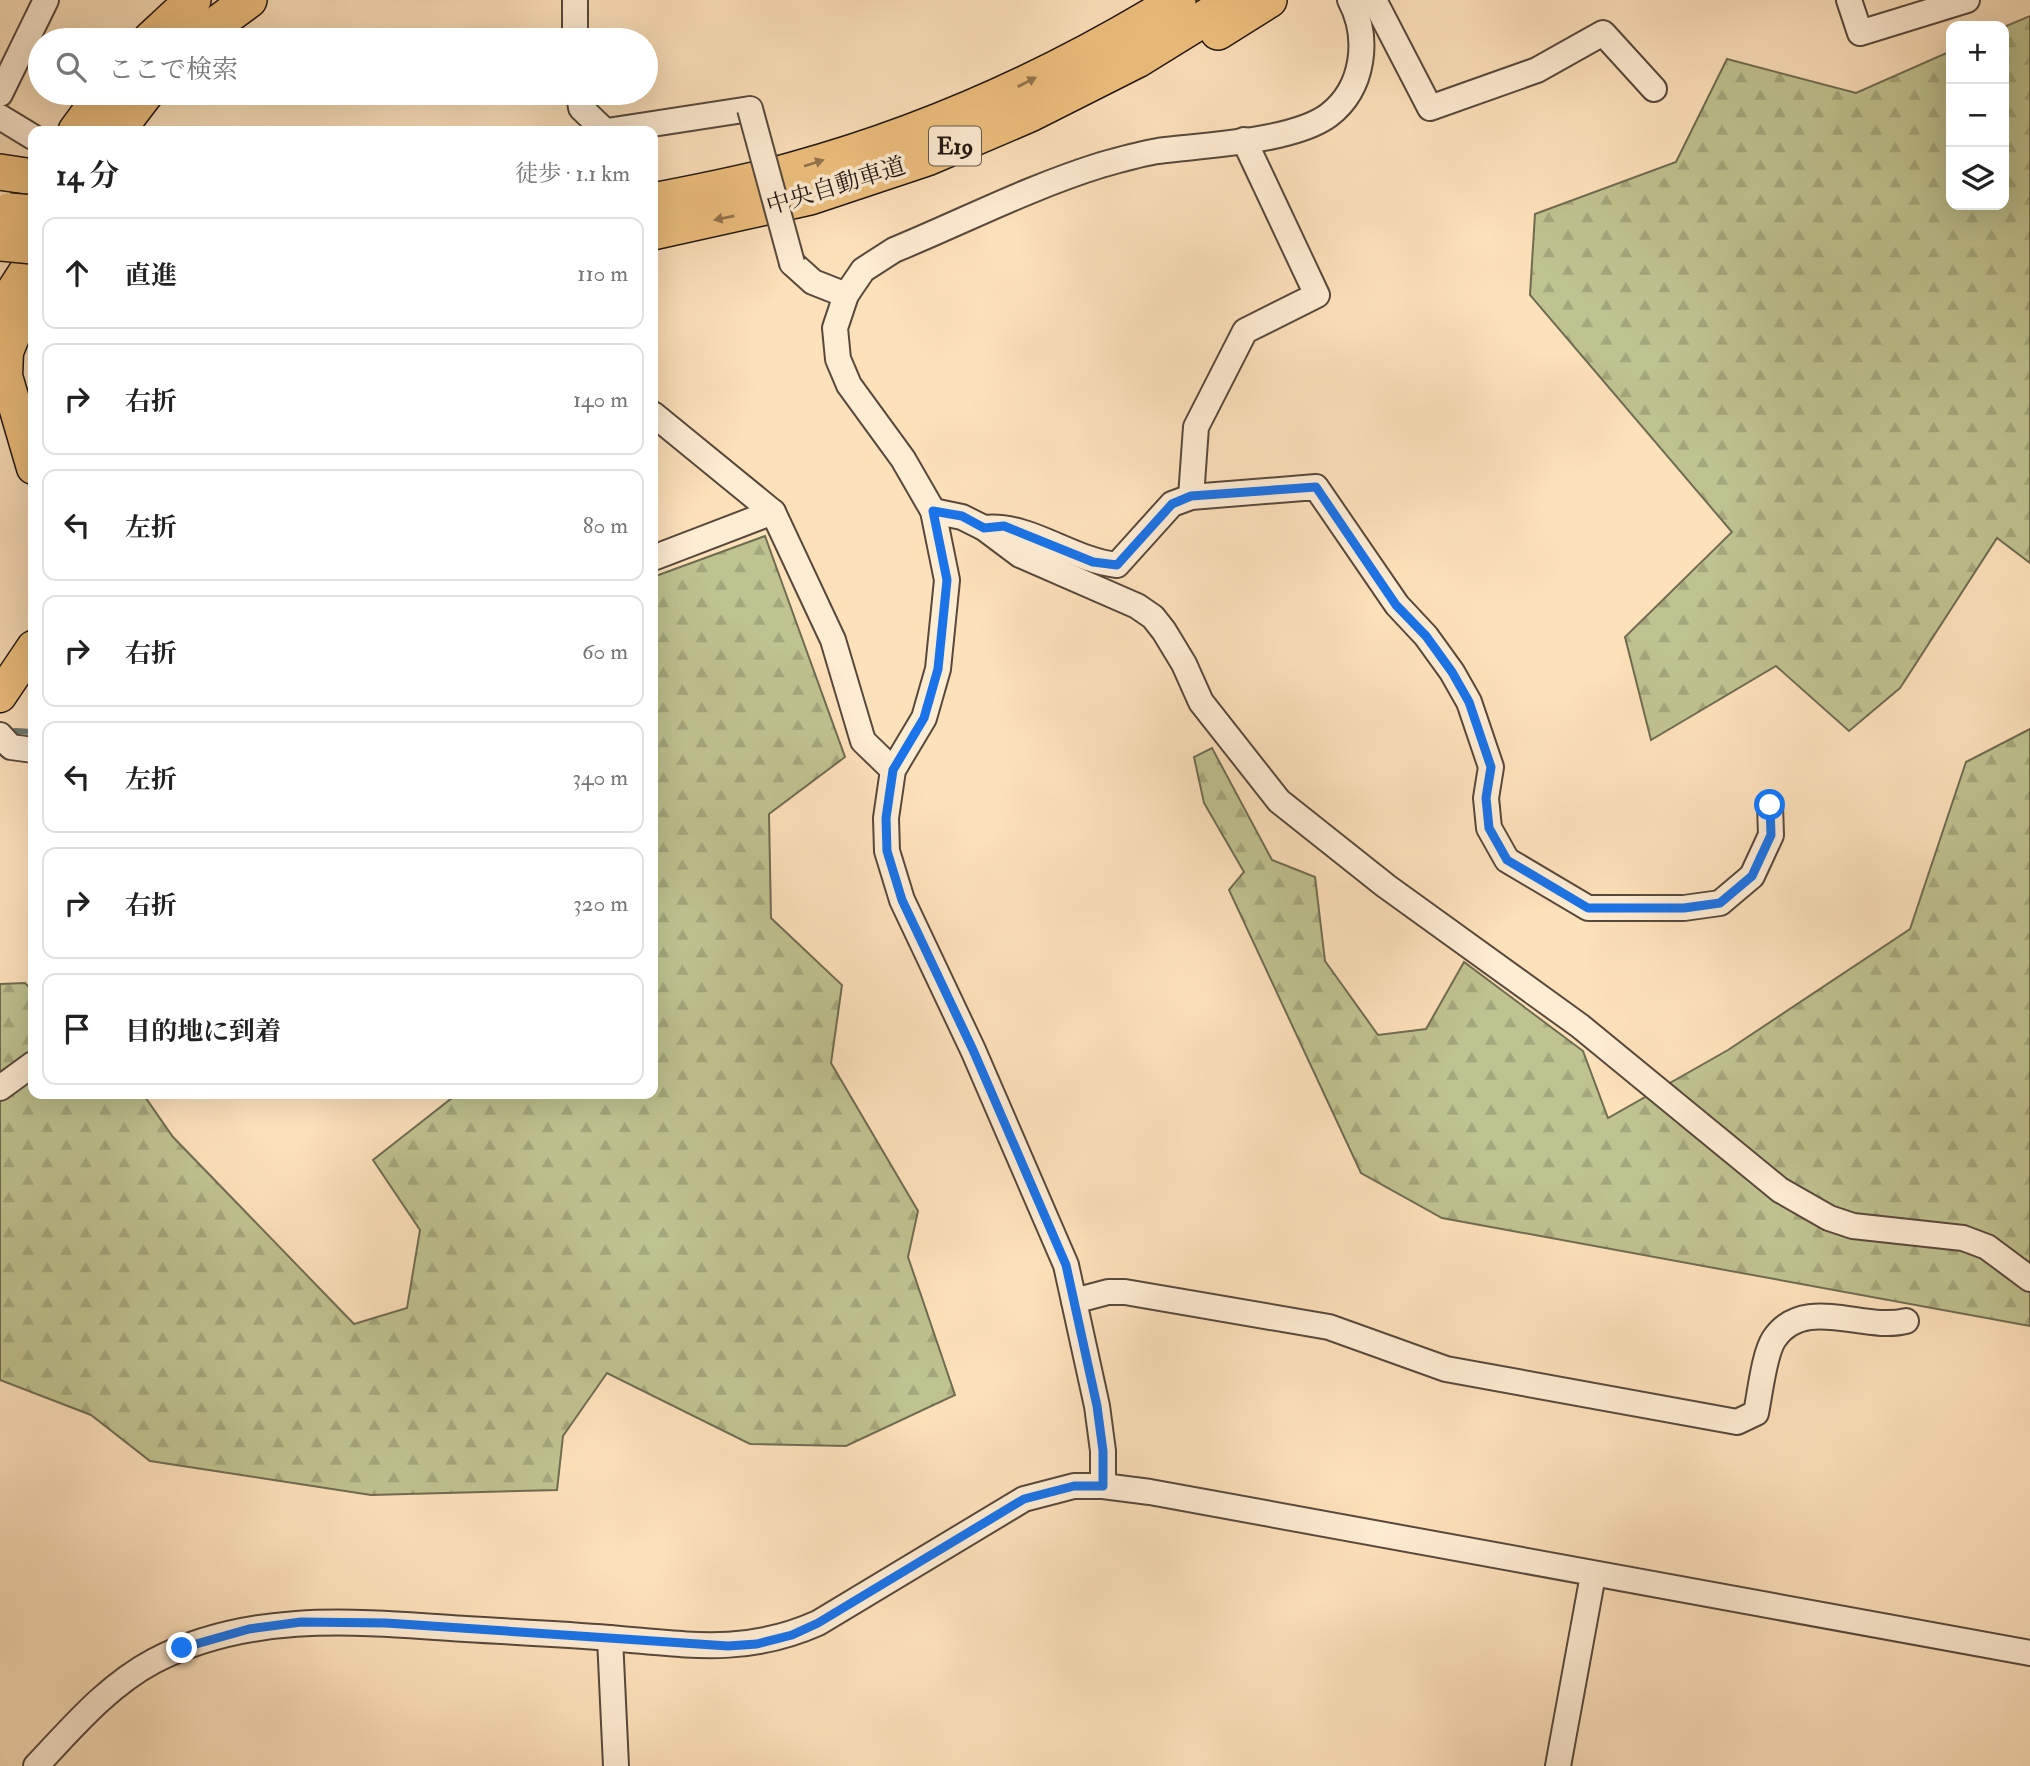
<!DOCTYPE html>
<html lang="ja">
<head>
<meta charset="utf-8">
<style>
  body { margin:0; font-family:"IM FELL Double Pica","Noto Serif JP",serif; background:#f6f6f6; color:#222 }
  .controls { position:absolute; right:21px; top:21px; display:grid; overflow:hidden; border-radius:14px; box-shadow:0 7px 28px #0002 }
  .controls button { width:63px; height:63px; display:grid; place-items:center; padding:0; border:0; border-bottom:2px solid #e0e0e0; background:#fff; color:#222; font:35px sans-serif }
  .stop { position:absolute; width:21px; height:21px; margin:-16px; border:5px solid #1a73e8; border-radius:50%; background:#fff }
  .stop.end { background:#1a73e8; border-color:#fff; box-shadow:0 2px 7px #0008 }
  .list { margin:0; padding:0; list-style:none }
  h2 { display:flex; justify-content:space-between; align-items:center; height:91px; margin:0; padding:0 28px; font-size:30px }
  h2 small { font-size:23px; font-weight:400; color:#767676 }
  .list li { display:grid; grid-template-columns:46px 1fr auto; gap:21px; align-items:center; box-sizing:border-box; height:112px; margin:0 14px 14px; padding:0 14px; border:2px solid #e0e0e0; border-radius:14px }
  .list b { display:block; font-size:26px; white-space:nowrap }
  .list em { font-size:23px; font-style:normal; color:#767676 }
  .icon { flex:none; width:38px; height:38px; fill:none; stroke:currentColor; stroke-width:2; stroke-linecap:round; stroke-linejoin:round }
  .map { position:relative; flex:none; width:2030px; height:1766px; overflow:hidden }
  .search { position:absolute; background:#fff; box-shadow:0 7px 28px #0002; left:28px; top:28px; width:630px; height:77px; display:flex; align-items:center; gap:18px; box-sizing:border-box; padding:0 24px; border-radius:38px; color:#767676; font-size:26px }
  .panel { position:absolute; background:#fff; box-shadow:0 7px 28px #0002; left:28px; top:126px; width:630px; height:973px; border-radius:14px }
  .map>svg:first-child { display:block }
  .forest { fill:url(#forest-firs); stroke:#706c50; stroke-width:2 }
  .lines { fill:none; stroke-linecap:round; stroke-linejoin:round }
  .stream { stroke:#6d7a71; stroke-width:6 }
  .minor-casing { stroke:#58483b; stroke-width:28 }
  .major-casing { stroke:#211510; stroke-width:35 }
  .highway-casing { stroke:#211510; stroke-width:38 }
  .minor { stroke:#feecd3; stroke-width:24 }
  .major { stroke:#eec07e; stroke-width:32 }
  .highway { stroke:#eec07e; stroke-width:35 }
  .minor-bridge-casing { stroke:#58483b; stroke-width:28; stroke-linecap:butt }
  .highway-bridge-casing { stroke:#211510; stroke-width:38; stroke-linecap:butt }
  .minor-bridge { stroke:#feecd3; stroke-width:24 }
  .highway-bridge { stroke:#eec07e; stroke-width:35 }
  .oneway { fill:#92734c }
  .route { stroke:#1a73e8; stroke-width:9 }
  .labels { text-anchor:middle; dominant-baseline:central; stroke-width:7; stroke-linejoin:round; paint-order:stroke }
  .shield { fill:#feecd3; stroke:#63564a; stroke-width:2 }
  .shield-label { font-size:23px; font-weight:bold; fill:#211510 }
  .street-label { font-size:24px; fill:#211510; stroke:#feecd3 }
</style>
</head>
<body>
<div class="map">
<svg width="2030" height="1766" viewBox="0 0 2030 1766">
  <defs>
    <pattern id="forest-firs" width="22" height="20" patternUnits="userSpaceOnUse" patternTransform="scale(1.75)"><rect width="22" height="20" fill="#bfc390"/><path d="M5 1l3.5 6h-7zM16 11l3.5 6h-7z" fill="#a4a77b"/></pattern>
  </defs>
  <rect width="100%" height="100%" fill="#fde1bb"/>
  <filter id="stains"><feTurbulence type="fractalNoise" baseFrequency=".00286" numOctaves="4"/><feColorMatrix values="0 0 0 0 .2 0 0 0 0 .09 0 0 0 0 .02 0 0 0 .5 -.17"/></filter>
  <radialGradient id="worn" r=".72"><stop offset=".6" stop-color="#630" stop-opacity="0"/><stop offset="1" stop-color="#630" stop-opacity=".3"/></radialGradient>
  <!-- forest -->
  <g class="forest">
    <path d="M2030 16V563L1997 538 1900 688 1849 731 1776 666 1651 740 1625 637 1732 532 1530 295 1535 214 1676 162 1727 59 1856 93 1951 51V205H2004V27Z"/>
    <path d="M765 536 845 757 769 814 771 918 842 985 831 1063 918 1211 908 1257 955 1395 846 1446 750 1444 607 1373 563 1436 557 1490 371 1495 150 1461 91 1415 0 1380V984L25 983 33 991V1094H143L173 1137 354 1324 407 1308 420 1230 373 1160 457 1094H653V577Z"/>
    <path d="M2030 729V1326L1442 1218 1361 1173 1229 890 1244 872 1204 803 1194 757 1212 748 1272 860 1315 877 1325 961 1378 1035 1426 1029 1464 962 1583 1051 1608 1118 1728 1050 1910 929 1966 762Z"/>
  </g>
  <g class="lines">
    <!-- stream -->
    <path class="stream" d="M8 734 15 731 33 732"/>
    <defs>
      <g id="minor">
        <path d="M1374 0 1430 108 1537 70 1603 33 1654 89"/>
        <path d="M1849 0 1860 33 1967 0"/>
        <path d="M575 40V0"/>
        <path d="M579 93 581 108 605 131"/>
        <path d="M0 94 46 0"/>
        <path d="M0 117 33 137"/>
        <path d="M607 131 750 109"/>
        <path d="M792 263 813 282 846 295"/>
        <path d="M653 414 773 512 833 640 863 741 893 770"/>
        <path d="M1191 497 1196 427 1245 331 1317 295 1244 140"/>
        <path d="M933 511 962 517 984 528 1020 555 1137 606 1153 617 1164 631 1184 664 1201 702 1279 801 1386 886 1580 1026 1780 1190 1829 1218 1853 1226 1963 1238 1987 1247 2030 1279"/>
        <path d="M984 528C1029 523 1071 560 1117 565L1172 504 1191 497 1316 487 1397 605 1426 636 1452 672 1469 702 1491 767 1486 798 1489 828 1507 860 1588 908H1684L1720 903 1752 876 1771 835 1770 805"/>
        <path d="M653 558 773 512"/>
        <path d="M0 735 11 747 33 750"/>
        <path d="M0 1088 33 1064"/>
        <path d="M1074 1301 1108 1292H1125L1329 1327 1446 1369 1737 1422 1756 1413C1760 1394 1764 1354 1774 1339 1804 1294 1864 1332 1906 1321"/>
        <path d="M1103 1486V1451L1097 1406 1066 1265 973 1050 902 900 887 851 886 818 893 770 924 718 938 669 947 580 933 511 903 459 849 385 838 359 835 328 846 295 863 270 894 250C962 222 1030 187 1101 165 1119 160 1139 154 1158 151 1203 145 1293 142 1329 115 1364 88 1370 38 1350 0"/>
        <path d="M610 1638 616 1766"/>
        <path d="M36 1766C72 1728 107 1686 154 1661 252 1610 361 1622 466 1629 514 1632 562 1634 609 1638 686 1644 744 1656 818 1623L1024 1499 1074 1486H1103L1150 1492 2030 1653"/>
        <path d="M1558 1766 1593 1575"/>
      </g>
      <g id="major">
        <path d="M33 287 7 352 6 376 33 468"/>
        <path d="M0 696 33 647"/>
      </g>
      <g id="highway">
        <path d="M1218 32 1269 0"/>
        <path d="M150 40 193 0"/>
        <path d="M195 40 249 0"/>
        <path d="M76 131 104 93"/>
        <path d="M117 131 146 93"/>
        <path d="M0 172 33 177"/>
        <path d="M653 201C700 192 747 183 793 170 928 133 1060 73 1178 0"/>
        <path d="M653 232 810 197 927 158 1030 114 1137 60 1234 0"/>
        <path d="M0 313 33 262"/>
      </g>
    </defs>
    <!-- minor casing -->
    <use href="#minor" class="minor-casing"/>
    <!-- major casing -->
    <use href="#major" class="major-casing"/>
    <!-- highway casing -->
    <use href="#highway" class="highway-casing"/>
    <!-- minor -->
    <use href="#minor" class="minor"/>
    <!-- major -->
    <use href="#major" class="major"/>
    <!-- highway -->
    <use href="#highway" class="highway"/>
    <defs>
      <path id="minor-bridge" d="M750 109 792 263"/>
      <g id="highway-bridge">
        <path d="M9 211 33 213"/>
        <path d="M0 243 33 246"/>
      </g>
    </defs>
    <!-- minor-bridge casing -->
    <use href="#minor-bridge" class="minor-bridge-casing"/>
    <!-- highway-bridge casing -->
    <use href="#highway-bridge" class="highway-bridge-casing"/>
    <!-- minor-bridge -->
    <use href="#minor-bridge" class="minor-bridge"/>
    <!-- highway-bridge -->
    <use href="#highway-bridge" class="highway-bridge"/>
  </g>
  <!-- one-way arrows -->
  <defs><path id="oneway-solid" d="M-6-.8H1V-3.2L6.5 0L1 3.2V.8H-6Z" transform="scale(1.75)"/></defs>
  <g class="oneway">
    <use href="#oneway-solid" transform="translate(1027 82) rotate(-27)"/>
    <use href="#oneway-solid" transform="translate(814 163) rotate(-18)"/>
    <use href="#oneway-solid" transform="translate(724 218) rotate(169)"/>
  </g>
  <g class="lines">
    <!-- route -->
    <path class="route" d="M182 1648 249 1629 301 1622 386 1623 728 1646 757 1644 792 1635 818 1623 1024 1499 1074 1486H1103V1451L1097 1406 1066 1265 973 1050 902 900 887 851 886 818 893 770 924 718 938 669 947 580 933 511 962 516 984 528 1004 526 1093 562 1117 565 1172 504 1191 496 1316 487 1396 605 1426 636 1452 672 1469 702 1491 767 1486 798 1489 828 1507 860 1588 908H1684L1720 903 1752 876 1771 835 1770 805"/>
  </g>
  <g class="labels">
    <!-- shield labels -->
    <rect class="shield" x="929" y="126.5" width="52" height="39" rx="5"/>
    <g class="shield-label">
      <text x="955" y="146">E19</text>
    </g>
    <!-- street labels -->
    <g class="street-label">
      <text transform="translate(836 186) rotate(-17)">中央自動車道</text>
    </g>
  </g>
  <rect width="100%" height="100%" filter="url(#stains)"/>
  <rect width="100%" height="100%" fill="url(#worn)"/>
</svg>
<div class="controls">
<button>+</button>
<button>−</button>
<button><svg class="icon" aria-label="layers" viewBox="0 0 24 24"><path d="M12 4l9 5-9 5-9-5zM3 14l9 5 9-5"/></svg></button>
</div>
<div class="stop" style="left:1770px;top:805px"></div>
<div class="stop end" style="left:182px;top:1648px"></div>
<div class="search"><svg class="icon" aria-label="search" viewBox="0 0 24 24"><circle cx="10" cy="10" r="6"/><path d="M15 15l6 6"/></svg>ここで検索</div>
<section class="panel">
<h2>14 分<small>徒歩 · 1.1 km</small></h2>
<ul class="list">
<li><svg class="icon" aria-label="ahead" viewBox="0 0 24 24"><path d="M12 20V5M6 11l6-6 6 6"/></svg><div><b>直進</b></div><em>110 m</em></li>
<li><svg class="icon" aria-label="right" viewBox="0 0 24 24"><path d="M7 20v-9h11M14 6l5 5-5 5"/></svg><div><b>右折</b></div><em>140 m</em></li>
<li><svg class="icon" aria-label="left" viewBox="0 0 24 24"><path d="M17 20v-9H6M10 6l-5 5 5 5"/></svg><div><b>左折</b></div><em>80 m</em></li>
<li><svg class="icon" aria-label="right" viewBox="0 0 24 24"><path d="M7 20v-9h11M14 6l5 5-5 5"/></svg><div><b>右折</b></div><em>60 m</em></li>
<li><svg class="icon" aria-label="left" viewBox="0 0 24 24"><path d="M17 20v-9H6M10 6l-5 5 5 5"/></svg><div><b>左折</b></div><em>340 m</em></li>
<li><svg class="icon" aria-label="right" viewBox="0 0 24 24"><path d="M7 20v-9h11M14 6l5 5-5 5"/></svg><div><b>右折</b></div><em>320 m</em></li>
<li><svg class="icon" aria-label="arrive" viewBox="0 0 24 24"><path d="M6 21V4h12l-3 4 3 4H6"/></svg><div><b>目的地に到着</b></div></li>
</ul>
</section>
</div>
</body>
</html>
